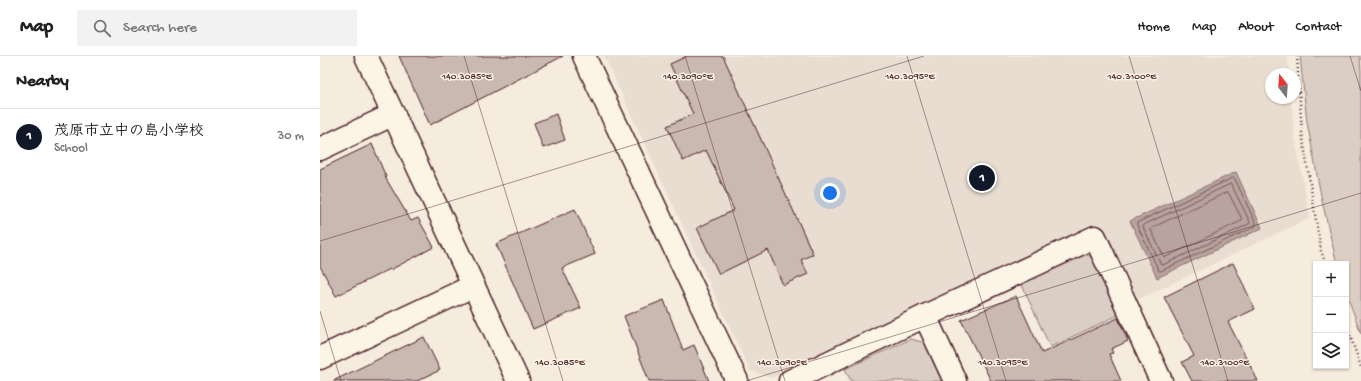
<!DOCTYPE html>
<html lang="en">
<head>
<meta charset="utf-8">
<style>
  body { margin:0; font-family:"Gochi Hand","Klee One",sans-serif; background:#f2f2f2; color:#222 }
  .controls { position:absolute; right:12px; bottom:12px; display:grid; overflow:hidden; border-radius:0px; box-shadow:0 1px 3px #0004 }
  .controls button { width:36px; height:36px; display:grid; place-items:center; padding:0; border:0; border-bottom:1px solid #e0e0e0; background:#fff; color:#222; font:20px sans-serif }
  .compass { position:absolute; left:945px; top:12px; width:36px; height:36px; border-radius:50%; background:#fff; box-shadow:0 1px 3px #0004; rotate:343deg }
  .you { position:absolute; left:510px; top:137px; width:14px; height:14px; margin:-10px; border:3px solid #fff; border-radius:50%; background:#1a73e8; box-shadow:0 0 0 6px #1a73e833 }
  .badge { display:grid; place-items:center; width:26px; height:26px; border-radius:50%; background:#111827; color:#fff; font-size:13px; font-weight:700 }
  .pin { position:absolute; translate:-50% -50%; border:2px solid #fff; box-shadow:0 1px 4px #0006 }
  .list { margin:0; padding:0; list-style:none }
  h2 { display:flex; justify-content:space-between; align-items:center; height:52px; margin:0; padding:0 16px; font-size:17px }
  h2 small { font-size:13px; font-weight:400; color:#767676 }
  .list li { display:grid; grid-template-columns:26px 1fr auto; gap:12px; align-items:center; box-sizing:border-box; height:56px; padding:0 16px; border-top:1px solid #e0e0e0 }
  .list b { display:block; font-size:15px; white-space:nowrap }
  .list p { margin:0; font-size:13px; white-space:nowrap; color:#767676 }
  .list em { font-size:13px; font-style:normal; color:#767676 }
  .icon { flex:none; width:22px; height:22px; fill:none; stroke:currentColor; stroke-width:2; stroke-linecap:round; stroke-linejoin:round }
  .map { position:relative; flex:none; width:1041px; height:325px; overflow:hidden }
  header { display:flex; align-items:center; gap:24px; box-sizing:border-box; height:56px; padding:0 20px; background:#fff; border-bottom:1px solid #e0e0e0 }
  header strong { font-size:19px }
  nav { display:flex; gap:22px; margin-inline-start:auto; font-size:14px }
  .search { width:280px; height:36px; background:#f2f2f2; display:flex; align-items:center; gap:10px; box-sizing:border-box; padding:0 14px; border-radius:0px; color:#767676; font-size:15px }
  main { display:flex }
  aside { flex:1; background:#fff }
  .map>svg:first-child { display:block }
  .built { fill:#e8ddd0 }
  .green { fill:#dbcec4; stroke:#927678 }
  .water { fill:#b8a39e; stroke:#8c6e70 }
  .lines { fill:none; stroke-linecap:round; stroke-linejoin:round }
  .shore { stroke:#765459; stroke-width:1 }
  .building { fill:#cab9b1; stroke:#4a1f2b }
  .minor-casing { stroke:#4a1f2b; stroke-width:25 }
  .path { stroke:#4a1f2b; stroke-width:2.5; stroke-dasharray:1 3; stroke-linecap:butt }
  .minor { stroke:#fcf5e5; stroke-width:22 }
  .ticks { fill:none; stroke:#4a1f2b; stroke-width:1; stroke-opacity:0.45 }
  .ticks-label { font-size:10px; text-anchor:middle; fill:#4a1f2b; stroke:#fcf5e5; stroke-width:3; stroke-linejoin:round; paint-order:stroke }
</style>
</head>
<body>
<header>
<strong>Map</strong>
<div class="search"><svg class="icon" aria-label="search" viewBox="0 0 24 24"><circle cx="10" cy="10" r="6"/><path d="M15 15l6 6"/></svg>Search here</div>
<nav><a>Home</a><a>Map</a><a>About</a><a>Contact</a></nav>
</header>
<main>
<aside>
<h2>Nearby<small></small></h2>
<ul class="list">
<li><span class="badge">1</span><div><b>茂原市立中の島小学校</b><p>School</p></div><em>30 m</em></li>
</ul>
</aside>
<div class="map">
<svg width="1041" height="325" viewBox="0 0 1041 325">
  <rect width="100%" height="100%" fill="#f5ecde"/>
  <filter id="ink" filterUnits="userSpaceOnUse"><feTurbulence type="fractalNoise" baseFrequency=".025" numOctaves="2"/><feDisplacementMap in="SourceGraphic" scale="8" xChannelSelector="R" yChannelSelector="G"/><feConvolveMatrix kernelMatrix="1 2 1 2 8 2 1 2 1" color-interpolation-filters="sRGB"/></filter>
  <g filter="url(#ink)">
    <!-- built -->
    <path class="built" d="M284 0H968L969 18H951V42H971L975 82 990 162 815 245 778 167 452 322 430 315Z"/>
    <!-- green -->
    <g class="green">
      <path d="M980 0H1040L1041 15V278L1026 236V208H1017L1002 145 987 66Z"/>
      <path d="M765 198 780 205 803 257 730 291 701 227Z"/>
      <path d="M591 283 609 288 626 325H531L525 313Z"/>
    </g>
    <!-- water -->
    <path class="water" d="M916 116 942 172 837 222 810 165Z"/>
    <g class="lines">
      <!-- shore -->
      <g class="shore">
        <path d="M913 122 915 123 936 168V170L841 215H839L817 169V167Z"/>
        <path d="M911 128 930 166 929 168 843 209H841L823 171 824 169Z"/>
        <path d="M908 136 922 163 921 165 846 201H844L831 174 832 172Z"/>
      </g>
    </g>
    <!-- building -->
    <g class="building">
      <path d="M79 0H243L110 69Z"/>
      <path d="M367 0H403L493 198 481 204 488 218 463 229 448 194 399 218 377 172 414 154 386 94 363 105 347 70 373 58 350 8Z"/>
      <path d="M236 58 245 84 223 92 214 67Z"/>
      <path d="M52 88 66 121H65L91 165 98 162 114 191 70 214V213L16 240 0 210V113Z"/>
      <path d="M255 153 275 198 242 212 261 252 213 273 176 188Z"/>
      <path d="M913 207 935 253 908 266 938 325H872L862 306 874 300 844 241Z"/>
      <path d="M696 240 722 297 798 262 808 285 791 293 793 297 789 298 801 325H671L641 264Z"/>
      <path d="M344 244 363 294 374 289 389 325H329L304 260Z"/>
      <path d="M104 281 120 314 97 325H13Z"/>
    </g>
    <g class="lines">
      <defs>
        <g id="minor">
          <path d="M46 0 198 325"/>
          <path d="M264 0 417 325"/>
          <path d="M0 93 74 58"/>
          <path d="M605 260 635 325"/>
          <path d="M0 302 153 230"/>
          <path d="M470 325 605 260 775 181 841 325"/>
        </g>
      </defs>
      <!-- minor casing -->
      <use href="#minor" class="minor-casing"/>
      <!-- path -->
      <g class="path">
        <path d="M977 0 982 77 1001 195 1006 208"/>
        <path d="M1026 268 1041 311"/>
      </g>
      <!-- minor -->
      <use href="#minor" class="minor"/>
    </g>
  </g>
  <!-- ticks -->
  <path class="ticks" d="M144 0 243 325M365 0 465 325M587 0 686 325M809 0 908 325M1030 0 1041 35M0 185 604 0M0 255 21 325M426 325 1041 137"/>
  <g class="ticks-label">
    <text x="147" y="23">140.3085°E</text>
    <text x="368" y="23">140.3090°E</text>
    <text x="590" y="23">140.3095°E</text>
    <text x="812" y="23">140.3100°E</text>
    <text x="240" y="309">140.3085°E</text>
    <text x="462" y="309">140.3090°E</text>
    <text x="683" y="309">140.3095°E</text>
    <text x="905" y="309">140.3100°E</text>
  </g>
</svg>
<div class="controls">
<button>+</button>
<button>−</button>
<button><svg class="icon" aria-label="layers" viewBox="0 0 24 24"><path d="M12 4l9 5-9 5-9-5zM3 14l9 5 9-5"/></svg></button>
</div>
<svg class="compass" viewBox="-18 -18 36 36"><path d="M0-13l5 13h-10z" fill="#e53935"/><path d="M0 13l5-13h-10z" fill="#767676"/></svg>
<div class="you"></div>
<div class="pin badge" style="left:662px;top:122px">1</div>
</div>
</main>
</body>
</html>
